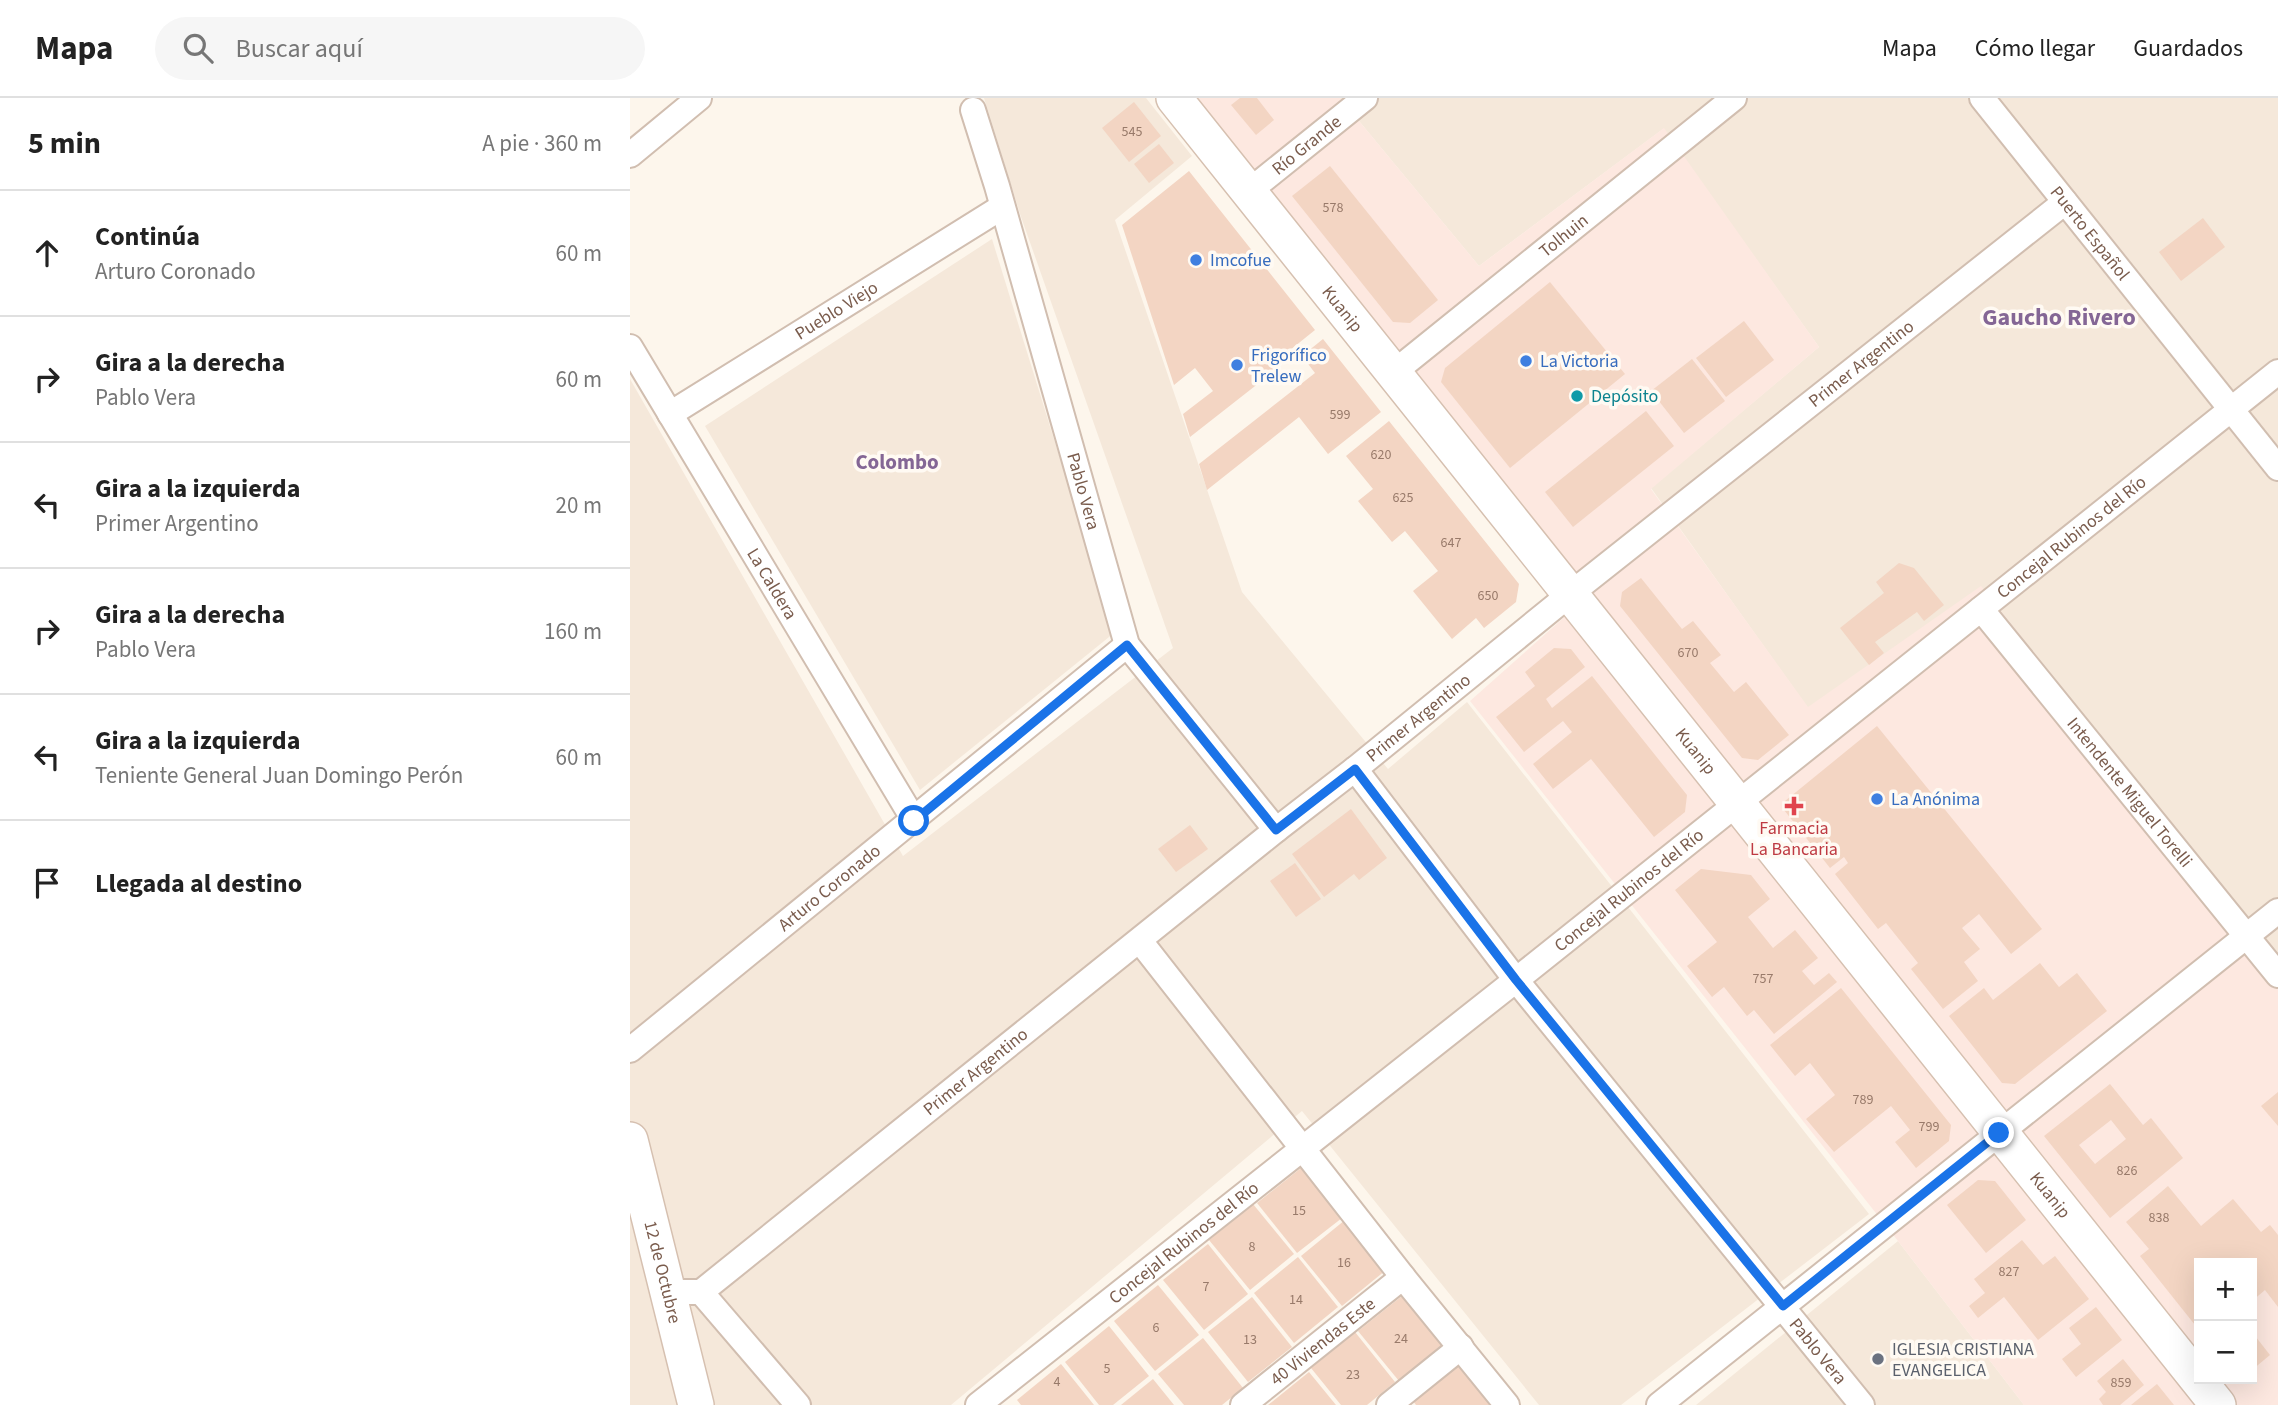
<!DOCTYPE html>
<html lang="es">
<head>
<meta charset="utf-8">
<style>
  body { margin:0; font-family:"Source Sans 3",sans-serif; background:#f6f6f6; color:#222 }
  .controls { position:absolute; right:21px; bottom:21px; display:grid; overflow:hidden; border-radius:0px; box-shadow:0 7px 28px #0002 }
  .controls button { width:63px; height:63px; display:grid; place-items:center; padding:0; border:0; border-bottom:2px solid #e0e0e0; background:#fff; color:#222; font:35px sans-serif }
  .stop { position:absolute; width:21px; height:21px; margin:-16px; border:5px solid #1a73e8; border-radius:50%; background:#fff }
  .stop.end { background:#1a73e8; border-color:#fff; box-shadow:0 2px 7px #0008 }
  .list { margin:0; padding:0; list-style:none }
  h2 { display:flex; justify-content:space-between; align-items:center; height:91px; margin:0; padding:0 28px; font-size:30px }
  h2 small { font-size:23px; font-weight:400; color:#767676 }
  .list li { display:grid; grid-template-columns:46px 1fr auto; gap:21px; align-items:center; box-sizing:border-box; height:126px; padding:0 28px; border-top:2px solid #e0e0e0 }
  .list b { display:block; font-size:26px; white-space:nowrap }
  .list p { margin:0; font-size:23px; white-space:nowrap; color:#767676 }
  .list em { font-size:23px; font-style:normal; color:#767676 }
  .icon { flex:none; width:38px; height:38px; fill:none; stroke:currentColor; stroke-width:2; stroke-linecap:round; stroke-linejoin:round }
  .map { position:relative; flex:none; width:1648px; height:1307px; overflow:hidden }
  header { display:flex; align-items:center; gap:42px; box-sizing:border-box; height:98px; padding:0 35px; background:#fff; border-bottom:2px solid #e0e0e0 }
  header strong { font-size:33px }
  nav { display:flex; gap:38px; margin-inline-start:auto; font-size:24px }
  .search { width:490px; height:63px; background:#f6f6f6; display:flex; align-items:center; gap:18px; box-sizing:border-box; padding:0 24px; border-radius:38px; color:#767676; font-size:26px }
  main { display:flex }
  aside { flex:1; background:#fff }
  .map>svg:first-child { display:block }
  .residential { fill:#f5e8da }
  .commercial { fill:#fde8e0; fill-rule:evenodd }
  .building { fill:#f3d5c3; fill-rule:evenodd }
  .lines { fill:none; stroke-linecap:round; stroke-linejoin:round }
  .minor-casing { stroke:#d1beb0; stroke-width:28 }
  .secondary-casing { stroke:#d6c0b0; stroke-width:38 }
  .minor { stroke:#fff; stroke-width:24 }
  .secondary { stroke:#fff; stroke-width:35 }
  .route { stroke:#1a73e8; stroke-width:9 }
  .shop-dot { fill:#3f7fe0; stroke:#fffaf3; stroke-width:2.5 }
  .culture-dot { fill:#0f9aa8; stroke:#fffaf3; stroke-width:2.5 }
  .health-dot { fill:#e0444e; stroke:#fffaf3; stroke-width:2.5 }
  .worship-dot { fill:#6b7280; stroke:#fffaf3; stroke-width:2.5 }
  .labels { text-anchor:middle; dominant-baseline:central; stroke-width:7; stroke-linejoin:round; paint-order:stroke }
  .number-label { font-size:14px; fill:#987a6a }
  .street-label { font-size:18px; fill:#7a5c4d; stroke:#fffaf3 }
  .shop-label { font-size:18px; fill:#366cbe; stroke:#fffaf3; text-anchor:start }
  .culture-label { font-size:18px; fill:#0d838f; stroke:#fffaf3; text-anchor:start }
  .health-label { font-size:18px; fill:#be3a42; stroke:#fffaf3 }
  .worship-label { font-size:18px; fill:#5b616d; stroke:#fffaf3; text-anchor:start }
  .quarter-label { font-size:21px; font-weight:bold; fill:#846695; stroke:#fffaf3 }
  .district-label { font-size:24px; font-weight:bold; fill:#846695; stroke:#fffaf3 }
</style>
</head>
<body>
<header>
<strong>Mapa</strong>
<div class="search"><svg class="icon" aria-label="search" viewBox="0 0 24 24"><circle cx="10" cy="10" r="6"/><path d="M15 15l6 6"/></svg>Buscar aquí</div>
<nav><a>Mapa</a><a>Cómo llegar</a><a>Guardados</a></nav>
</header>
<main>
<aside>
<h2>5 min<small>A pie · 360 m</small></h2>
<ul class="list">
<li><svg class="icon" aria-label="ahead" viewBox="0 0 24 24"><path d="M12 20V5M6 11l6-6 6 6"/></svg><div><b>Continúa</b><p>Arturo Coronado</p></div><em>60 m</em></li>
<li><svg class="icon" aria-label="right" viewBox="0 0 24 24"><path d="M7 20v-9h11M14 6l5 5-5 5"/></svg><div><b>Gira a la derecha</b><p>Pablo Vera</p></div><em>60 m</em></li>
<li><svg class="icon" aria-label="left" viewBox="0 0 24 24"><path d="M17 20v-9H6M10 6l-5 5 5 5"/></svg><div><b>Gira a la izquierda</b><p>Primer Argentino</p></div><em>20 m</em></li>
<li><svg class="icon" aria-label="right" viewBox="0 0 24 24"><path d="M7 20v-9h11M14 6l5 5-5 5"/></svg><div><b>Gira a la derecha</b><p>Pablo Vera</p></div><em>160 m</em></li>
<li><svg class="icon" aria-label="left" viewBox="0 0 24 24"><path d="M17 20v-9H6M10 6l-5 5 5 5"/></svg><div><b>Gira a la izquierda</b><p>Teniente General Juan Domingo Perón</p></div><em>60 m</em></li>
<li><svg class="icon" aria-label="arrive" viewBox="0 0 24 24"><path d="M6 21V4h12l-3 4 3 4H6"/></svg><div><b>Llegada al destino</b></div></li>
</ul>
</aside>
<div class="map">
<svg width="1648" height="1307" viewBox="0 0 1648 1307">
  <rect width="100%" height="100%" fill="#fdf6ec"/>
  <!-- residential -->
  <g class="residential">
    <path d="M354 0H516L562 58 485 122 612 494 758 671 837 604 1239 1116 991 1307H909L672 1013 321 1307H0V281L273 758 543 550 390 116Z"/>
    <path d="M710 0H1648V861L1351 489 1178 610 1021 390 1189 249 1033 31 849 168Z"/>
    <path d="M362 141 484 535 290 692 75 328Z"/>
    <path d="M1268 1143 1394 1307H1066Z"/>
  </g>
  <!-- commercial -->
  <path class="commercial" d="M567 0H710L849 168 1034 30 1189 249 1021 391 1178 609 1351 488 1648 861V1307H1394L1268 1143 840 603 957 499 760 241ZM1569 1165H1622V1281H1569Z"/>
  <!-- building -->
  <g class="building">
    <path d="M610 0H627L644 22 626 37 601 7Z"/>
    <path d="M504 4 531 38 499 64 472 30Z"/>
    <path d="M529 46 544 65 519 85 504 66Z"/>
    <path d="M700 68 808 202 780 225 763 224 662 98Z"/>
    <path d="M559 73 685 232 644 265 648 270 560 339 553 316 583 293 565 270 544 287 492 127Z"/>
    <path d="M1573 120 1595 149 1551 183 1529 154Z"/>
    <path d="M920 184 995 276 880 370 811 284 815 270Z"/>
    <path d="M1114 223 1144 262 1096 299 1066 260Z"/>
    <path d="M693 241 751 314 698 356 669 319 577 392 569 366 685 275 672 258Z"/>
    <path d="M1062 261 1095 303 1054 335 1021 293Z"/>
    <path d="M1016 313 1044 348 943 429 915 394Z"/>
    <path d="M759 323 889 486 886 504 854 530 846 520 822 541 783 493 808 473 775 433 762 444 728 403 743 391 716 358Z"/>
    <path d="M1269 465 1284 470 1314 507 1294 523 1287 514 1245 544 1254 555 1239 567 1210 530 1254 495 1246 484Z"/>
    <path d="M1011 480 1052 531 1063 523 1091 557 1080 565 1104 594 1116 584 1159 637 1128 662 1112 660 990 508 992 494Z"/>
    <path d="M924 550 941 551 955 569 916 601 922 610 962 578 1057 697 1055 714 1024 739 961 661 923 691 903 666 942 634 933 623 894 654 866 619 905 588 895 574Z"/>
    <path d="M1247 628 1412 831 1381 856 1349 816 1332 830 1350 851 1334 864 1348 883 1313 911 1281 871 1288 865 1256 825 1248 831 1205 776 1218 765 1214 759 1200 770 1154 712 1155 703Z"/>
    <path d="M721 711 757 760 729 782 724 776 694 799 662 756Z"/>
    <path d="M560 727 578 751 546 774 528 751Z"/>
    <path d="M665 765 691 801 666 819 640 783Z"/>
    <path d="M1071 771 1121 777 1140 801 1118 819 1143 850 1165 832 1188 860 1172 873 1184 887 1199 875 1207 884 1144 936 1124 912 1117 918 1094 889 1082 899 1057 868 1087 844 1045 792Z"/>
    <path d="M1410 865 1429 889 1447 875 1477 913 1385 986 1372 985 1319 918 1354 890 1363 902Z"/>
    <path d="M1211 890 1321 1027 1319 1043 1286 1070 1265 1044 1280 1032 1261 1008 1204 1054 1176 1021 1205 997 1180 965 1165 978 1140 947Z"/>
    <path d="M1480 986 1513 1027 1521 1020 1553 1060 1480 1120 1414 1038ZM1481 1022 1496 1041 1465 1066 1449 1047Z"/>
    <path d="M1648 994V1028L1631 1008Z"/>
    <path d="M671 1070 712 1120 667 1155 627 1105Z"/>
    <path d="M1348 1082 1365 1083 1396 1122 1356 1155 1317 1107Z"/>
    <path d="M1538 1088 1571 1128 1603 1101 1631 1134 1640 1127 1648 1137V1209L1635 1192 1622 1203V1165H1569V1232L1510 1158 1519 1151 1496 1124Z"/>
    <path d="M623 1106 664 1156 620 1192 579 1142Z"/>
    <path d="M715 1122 756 1172 712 1208 671 1158Z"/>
    <path d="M1392 1142 1413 1167 1425 1158 1459 1201 1408 1242 1374 1199 1348 1220 1339 1208 1355 1195 1344 1181Z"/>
    <path d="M578 1146 618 1196 574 1232 533 1182Z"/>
    <path d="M668 1159 708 1209 664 1245 624 1195Z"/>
    <path d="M528 1187 569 1237 525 1273 484 1223Z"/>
    <path d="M772 1198 813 1248 769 1283 728 1233Z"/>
    <path d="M622 1199 662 1249 618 1284 578 1234Z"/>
    <path d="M1466 1209 1492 1242 1446 1279 1432 1261 1451 1246 1439 1230Z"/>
    <path d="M479 1228 519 1278 483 1307H469L435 1264Z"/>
    <path d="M725 1234 765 1284 737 1307H711L681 1270Z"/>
    <path d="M1622 1234 1640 1257 1622 1272Z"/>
    <path d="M573 1240 613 1290 592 1307H554L528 1276Z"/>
    <path d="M1493 1261 1514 1287 1490 1307H1473L1469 1301 1476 1294 1467 1283Z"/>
    <path d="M431 1266 464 1307H391L387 1302Z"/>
    <path d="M828 1268 860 1307H786L783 1303Z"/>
    <path d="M679 1274 706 1307H638Z"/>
    <path d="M523 1281 544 1307H491Z"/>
    <path d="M1527 1286 1544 1307H1501Z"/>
  </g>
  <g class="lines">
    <defs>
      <g id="minor">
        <path id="s1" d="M1352 0 1648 370"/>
        <path id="s2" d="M343 12 367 88 497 547 646 732"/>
        <path d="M0 57 69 0"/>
        <path id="s3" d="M618 94 735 0"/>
        <path id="s4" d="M0 249 284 722"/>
        <path id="s5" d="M763 275 1104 0"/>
        <path id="s6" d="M40 316 372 109"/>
        <path id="s7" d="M1351 511 1648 877"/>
        <path id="s8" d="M725 671 886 882 1232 1307"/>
        <path d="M510 843 773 1179 877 1307"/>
        <path id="s9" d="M0 952 497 547"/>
        <path id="s10" d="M38 1194H71L646 732 725 671 939 497 1435 104"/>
        <path d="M71 1194 168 1307"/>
        <path id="s11" d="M348 1307 886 882 1648 274"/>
        <path id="s12" d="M613 1307 773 1179"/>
        <path d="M759 1307 831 1249"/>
        <path d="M1029 1307 1648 813"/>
      </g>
      <g id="secondary">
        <path id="s13" d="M544 0 1588 1307"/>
        <path id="s14" d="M0 1042 66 1307"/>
      </g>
    </defs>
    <!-- minor casing -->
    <use href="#minor" class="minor-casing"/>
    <!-- secondary casing -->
    <use href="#secondary" class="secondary-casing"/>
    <!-- minor -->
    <use href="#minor" class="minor"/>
    <!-- secondary -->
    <use href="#secondary" class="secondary"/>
  </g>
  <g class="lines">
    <!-- route -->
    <path class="route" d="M284 723 497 547 646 732 725 671 886 882 1153 1208 1369 1035"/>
  </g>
  <!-- markers -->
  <g class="shop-dot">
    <circle cx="566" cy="162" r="7"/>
    <circle cx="896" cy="263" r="7"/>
    <circle cx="607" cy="267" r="7"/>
    <circle cx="1247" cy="701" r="7"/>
  </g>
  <circle class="culture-dot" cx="947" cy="298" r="7"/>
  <path class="health-dot" d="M1160.5 697.5h7v7h7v7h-7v7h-7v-7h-7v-7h7z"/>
  <circle class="worship-dot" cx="1248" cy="1261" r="7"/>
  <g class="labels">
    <!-- number labels -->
    <g class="number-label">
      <text x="502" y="34">545</text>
      <text x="703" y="110">578</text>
      <text x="710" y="317">599</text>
      <text x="751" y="357">620</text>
      <text x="773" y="400">625</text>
      <text x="821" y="445">647</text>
      <text x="858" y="498">650</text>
      <text x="1058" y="555">670</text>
      <text x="1133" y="881">757</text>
      <text x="1233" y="1002">789</text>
      <text x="1299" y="1029">799</text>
      <text x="1497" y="1073">826</text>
      <text x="669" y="1113">15</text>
      <text x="1529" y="1120">838</text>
      <text x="622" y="1149">8</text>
      <text x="714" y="1165">16</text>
      <text x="1379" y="1174">827</text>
      <text x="576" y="1189">7</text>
      <text x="666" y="1202">14</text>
      <text x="526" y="1230">6</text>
      <text x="771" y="1241">24</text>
      <text x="620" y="1242">13</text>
      <text x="477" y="1271">5</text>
      <text x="723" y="1277">23</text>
      <text x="427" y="1284">4</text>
      <text x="1491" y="1285">859</text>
    </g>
    <!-- street labels -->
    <g class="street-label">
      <text stroke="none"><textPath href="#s3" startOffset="75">Río Grande</textPath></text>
      <text stroke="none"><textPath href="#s1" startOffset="173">Puerto Español</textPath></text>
      <text stroke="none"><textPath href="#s5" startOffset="219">Tolhuin</textPath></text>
      <text stroke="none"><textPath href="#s13" startOffset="270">Kuanip</textPath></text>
      <text stroke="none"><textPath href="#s6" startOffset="196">Pueblo Viejo</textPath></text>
      <text stroke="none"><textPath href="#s10" startOffset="1519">Primer Argentino</textPath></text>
      <text stroke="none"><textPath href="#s2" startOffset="397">Pablo Vera</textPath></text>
      <text stroke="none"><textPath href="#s11" startOffset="1396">Concejal Rubinos del Río</textPath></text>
      <text stroke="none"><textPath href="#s4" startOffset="276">La Caldera</textPath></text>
      <text stroke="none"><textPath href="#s10" startOffset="952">Primer Argentino</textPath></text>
      <text stroke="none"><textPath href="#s13" startOffset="836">Kuanip</textPath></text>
      <text stroke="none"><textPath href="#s7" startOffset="236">Intendente Miguel Torelli</textPath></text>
      <text stroke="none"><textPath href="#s9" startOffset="257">Arturo Coronado</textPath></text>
      <text stroke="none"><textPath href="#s11" startOffset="830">Concejal Rubinos del Río</textPath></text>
      <text stroke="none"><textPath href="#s10" startOffset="385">Primer Argentino</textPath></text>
      <text stroke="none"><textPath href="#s13" startOffset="1404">Kuanip</textPath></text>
      <text stroke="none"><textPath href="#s11" startOffset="262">Concejal Rubinos del Río</textPath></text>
      <text stroke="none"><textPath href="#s14" startOffset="136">12 de Octubre</textPath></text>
      <text stroke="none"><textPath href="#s12" startOffset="102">40 Viviendas Este</textPath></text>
      <text stroke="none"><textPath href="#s8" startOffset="744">Pablo Vera</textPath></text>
    </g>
    <!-- shop labels -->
    <g class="shop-label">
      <text x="580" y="162">Imcofue</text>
      <text x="621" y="257">Frigorífico<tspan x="621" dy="21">Trelew</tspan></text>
      <text x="910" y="263">La Victoria</text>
      <text x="1261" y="701">La Anónima</text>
    </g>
    <!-- culture labels -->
    <g class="culture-label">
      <text x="961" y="298">Depósito</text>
    </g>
    <!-- health labels -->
    <g class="health-label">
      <text x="1164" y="730">Farmacia<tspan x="1164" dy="21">La Bancaria</tspan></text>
    </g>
    <!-- worship labels -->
    <g class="worship-label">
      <text x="1262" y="1251">IGLESIA CRISTIANA<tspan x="1262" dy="21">EVANGELICA</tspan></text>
    </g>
    <!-- quarter labels -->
    <g class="quarter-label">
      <text x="267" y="364">Colombo</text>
    </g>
    <!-- district labels -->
    <g class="district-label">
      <text x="1429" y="219">Gaucho Rivero</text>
    </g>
  </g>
</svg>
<div class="controls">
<button>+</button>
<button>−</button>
</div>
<div class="stop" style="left:284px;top:723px"></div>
<div class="stop end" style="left:1369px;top:1035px"></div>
</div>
</main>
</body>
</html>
